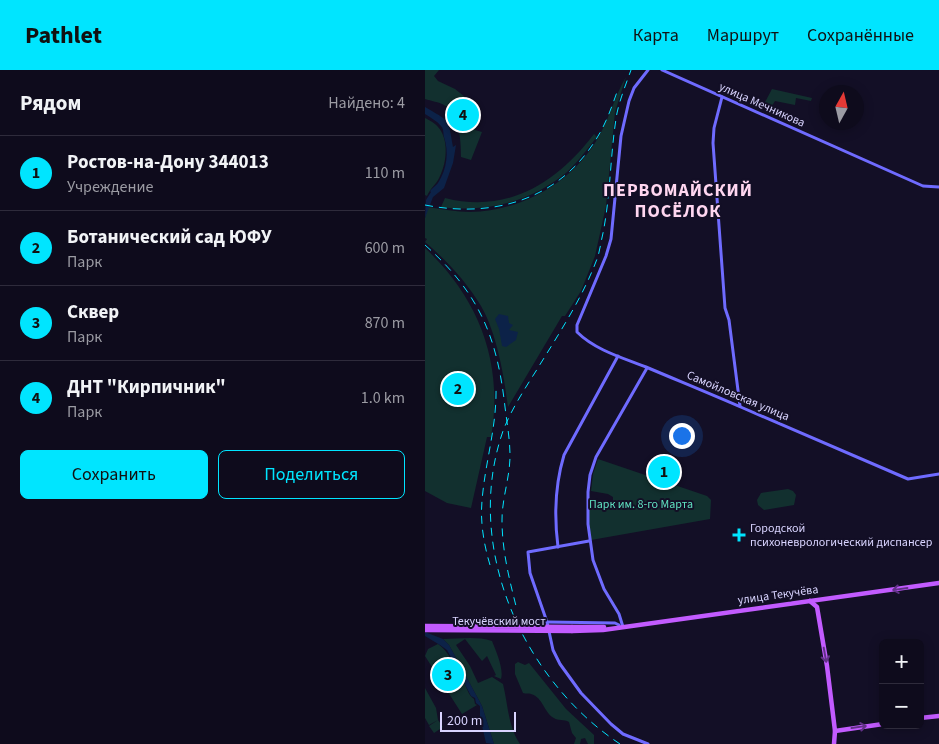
<!DOCTYPE html>
<html lang="ru">
<head>
<meta charset="utf-8">
<style>
  body { margin:0; font-family:"Source Sans 3",sans-serif; background:#1c1929; color:#f1f3f6 }
  .controls { position:absolute; right:15px; bottom:15px; display:grid; overflow:hidden; border-radius:8px; box-shadow:0 2px 12px #0003 }
  .controls button { width:45px; height:45px; display:grid; place-items:center; padding:0; border:0; border-bottom:1px solid #2e2b3b; background:#0e0b1c; color:#f1f3f6; font:25px sans-serif }
  .compass { position:absolute; left:394px; top:15px; width:45px; height:45px; border-radius:50%; background:#0e0b1c; box-shadow:0 2px 12px #0003; rotate:8deg }
  .scale { position:absolute; left:15px; bottom:12px; width:76px; box-sizing:border-box; padding-left:5px; border:2px solid #d9d4ff; border-top:0; font-size:14px; line-height:18px; white-space:nowrap; color:#d9d4ff; -webkit-text-stroke:4px #130f26; paint-order:stroke }
  .you { position:absolute; left:256px; top:365px; width:18px; height:18px; margin:-12px; border:4px solid #fff; border-radius:50%; background:#1a73e8; box-shadow:0 0 0 8px #1a73e833 }
  .badge { display:grid; place-items:center; width:32px; height:32px; border-radius:50%; background:#00e5ff; color:#111; font-size:16px; font-weight:700 }
  .pin { position:absolute; translate:-50% -50%; border:2px solid #fff; box-shadow:0 1px 5px #0006 }
  .list { margin:0; padding:0; list-style:none }
  h2 { display:flex; justify-content:space-between; align-items:center; height:65px; margin:0; padding:0 20px; font-size:21px }
  h2 small { font-size:16px; font-weight:400; color:#9b9ba3 }
  .list li { display:grid; grid-template-columns:32px 1fr auto; gap:15px; align-items:center; box-sizing:border-box; height:75px; padding:0 20px; border-top:1px solid #2e2b3b }
  .list b { display:block; font-size:19px; white-space:nowrap }
  .list p { margin:0; font-size:16px; white-space:nowrap; color:#9b9ba3 }
  .list em { font-size:16px; font-style:normal; color:#9b9ba3 }
  .actions { display:flex; gap:10px; padding:15px 20px }
  .actions a { flex:1; padding:11px 0; border:1px solid #00e5ff; border-radius:8px; text-align:center; font-size:18px; color:#00e5ff }
  .actions .main { background:#00e5ff; color:#111 }
  .map { position:relative; flex:none; width:514px; height:674px; overflow:hidden }
  header { display:flex; align-items:center; gap:30px; box-sizing:border-box; height:70px; padding:0 25px; background:#00e5ff; color:#111 }
  header strong { font-size:24px }
  nav { display:flex; gap:28px; margin-inline-start:auto; font-size:18px }
  main { display:flex }
  aside { flex:1; background:#0e0b1c }
  .map>svg:first-child { display:block }
  .green { fill:#12302f }
  .water { fill:#0c2248 }
  .lines { fill:none; stroke-linecap:round; stroke-linejoin:round }
  .secondary { stroke:#6f6bff; stroke-width:3 }
  .primary { stroke:#c25bff; stroke-width:4.5 }
  .rail { stroke:#00e5ff; stroke-width:1; stroke-dasharray:8 6; stroke-linecap:butt }
  .primary-bridge { stroke:#c25bff; stroke-width:4.5 }
  .oneway { stroke:#623188 }
  .poi-dot { fill:#00e5ff; stroke:#130f26; stroke-width:2 }
  .labels { text-anchor:middle; dominant-baseline:central; stroke-width:4; stroke-linejoin:round; paint-order:stroke }
  .street-label { font-size:12px; fill:#d9d4ff; stroke:#130f26 }
  .park-label { font-size:12px; fill:#5fe0c0; stroke:#130f26 }
  .poi-label { font-size:12px; fill:#d9d4ff; stroke:#130f26; text-anchor:start }
  .district-label { font-size:18px; font-weight:bold; letter-spacing:1px; fill:#ffd6f0; stroke:#130f26 }
</style>
</head>
<body>
<header>
<strong>Pathlet</strong>
<nav><a>Карта</a><a>Маршрут</a><a>Сохранённые</a></nav>
</header>
<main>
<aside>
<h2>Рядом<small>Найдено: 4</small></h2>
<ul class="list">
<li><span class="badge">1</span><div><b>Ростов-на-Дону 344013</b><p>Учреждение</p></div><em>110 m</em></li>
<li><span class="badge">2</span><div><b>Ботанический сад ЮФУ</b><p>Парк</p></div><em>600 m</em></li>
<li><span class="badge">3</span><div><b>Сквер</b><p>Парк</p></div><em>870 m</em></li>
<li><span class="badge">4</span><div><b>ДНТ &quot;Кирпичник&quot;</b><p>Парк</p></div><em>1.0 km</em></li>
</ul>
<div class="actions"><a class="main">Сохранить</a><a>Поделиться</a></div>
</aside>
<div class="map">
<svg width="514" height="674" viewBox="0 0 514 674">
  <rect width="100%" height="100%" fill="#130f26"/>
  <!-- green -->
  <g class="green">
    <path d="M0 0H14L9 6 13 11 30 19 50 35 48 46 50 60 57 62 46 90 36 87C36 73 35 43 19 35 14 32 6 31 0 29Z"/>
    <path d="M201 7 190 42 181 136 170 186 156 221 140 246H137L83 337C79 306 72 264 56 236 41 211 21 190 0 172L2 169 0 168V148L3 137C17 139 31 142 45 142 97 141 149 112 174 66 185 47 190 25 201 7Z"/>
    <path d="M347 19 387 28 386 31 371 28 370 35 350 31 345 39 338 36Z"/>
    <path d="M0 48C4 50 10 53 13 57 24 69 22 92 15 106 12 114 5 118 2 126L0 125Z"/>
    <path d="M169 64 172 67C162 79 153 92 142 102 106 132 62 143 16 137L20 128C82 144 132 113 169 64Z"/>
    <path d="M0 178C54 228 79 294 66 367H62L46 438 22 433 0 421Z"/>
    <path d="M173 389 282 426 286 430 285 449 166 470 164 454V435C173 438 182 444 188 435V427L183 424 166 421 168 404Z"/>
    <path d="M363 419 368 421 371 425 369 435 339 440 333 435 332 430 336 423Z"/>
    <path d="M18 569C33 569 52 566 67 571 71 581 79 599 76 609L69 606 71 605 62 586 57 591 40 569 31 575 45 596 53 613 67 607 78 614C83 634 83 657 95 674H69L57 636 24 575Z"/>
    <path d="M13 574C24 581 32 600 39 612 42 618 43 625 49 629L50 634 52 635 37 644 0 586 3 579Z"/>
    <path d="M93 592 100 595 104 593 141 639 169 665V674H163L160 668 156 669 155 674H149L151 668 147 663 144 652C139 649 133 651 129 648 119 643 118 627 106 624 104 623 101 624 98 623L90 604V594Z"/>
    <path d="M0 618 11 638 13 650 18 657 9 663 4 656 13 650 4 655 0 648Z"/>
  </g>
  <!-- water -->
  <g class="water">
    <path d="M0 37C25 52 23 47 28 77L31 75 28 93 19 118 8 127 0 148 1 130 6 122 5 121C7 118 11 116 13 113 22 99 24 82 19 67 18 63 19 59 16 56 12 51 6 48 0 44Z"/>
    <path d="M74 244 83 246 84 253 88 255 84 260 93 262 91 270 81 277 77 276 74 259 70 249Z"/>
    <path d="M0 562 18 569 24 575 57 636 69 674 61 673 55 647V636L51 633 50 628 46 626 22 580 15 575 0 566Z"/>
  </g>
  <g class="lines">
    <!-- secondary -->
    <g class="secondary">
      <path d="M223 0 209 18 204 31 196 66 186 169 181 186 155 248 152 255V262C170 280 198 288 221 297 254 311 286 324 318 338L483 409 514 404"/>
      <path d="M237 0 498 116 514 117"/>
      <path d="M297 27 289 58 288 73 300 238 304 250 315 336"/>
      <path d="M164 471 103 482 105 503 122 552 128 580 135 594 156 623 186 654 198 664 223 674"/>
      <path d="M133 477C129 446 130 415 139 385L193 286"/>
      <path d="M122 552 190 553 194 555V558"/>
      <path d="M198 557 194 544 179 519 168 490 163 454V422L165 405 171 387 222 298"/>
    </g>
    <!-- primary -->
    <g class="primary">
      <path d="M385 531 392 537 402 596 410 661 409 674"/>
      <path d="M147 557H179"/>
      <path d="M147 561 178 560 514 513"/>
      <path d="M495 648 514 646"/>
      <path d="M410 661 458 654"/>
    </g>
    <!-- rail -->
    <g class="rail">
      <path d="M0 135C66 148 132 131 170 71 180 56 186 39 192 22"/>
      <path d="M0 175C54 223 72 266 80 337 82 353 85 370 85 386 85 407 77 428 77 450 77 480 84 508 91 536"/>
      <path d="M65 495C59 475 55 452 57 431 60 392 72 357 71 317"/>
      <path d="M195 674C97 609 38 476 78 361 86 340 99 320 111 301 133 265 157 229 172 189 175 181 176 171 178 163 186 123 185 83 192 43 195 29 201 14 206 0"/>
    </g>
    <!-- primary-bridge -->
    <g class="primary-bridge">
      <path d="M0 556 147 557"/>
      <path d="M0 560 147 561"/>
    </g>
  </g>
  <!-- one-way arrows -->
  <defs><path id="oneway-shaft" d="M-6 0H5M1.5-3L5.5 0L1.5 3" fill="none" stroke-width="1.6" stroke-linecap="round" stroke-linejoin="round" transform="scale(1.25)"/></defs>
  <g class="oneway">
    <use href="#oneway-shaft" transform="translate(475 519) rotate(172)"/>
    <use href="#oneway-shaft" transform="translate(400 585) rotate(80)"/>
    <use href="#oneway-shaft" transform="translate(434 657) rotate(-8)"/>
  </g>
  <!-- markers -->
  <path class="poi-dot" d="M311.5 457.5h5v5h5v5h-5v5h-5v-5h-5v-5h5z"/>
  <g class="labels">
    <!-- street labels -->
    <g class="street-label">
      <text transform="translate(337 35) rotate(24)">улица Мечникова</text>
      <text transform="translate(313 326) rotate(23)">Самойловская улица</text>
      <text transform="translate(353 525) rotate(-8)">улица Текучёва</text>
      <text x="74" y="551">Текучёвский мост</text>
    </g>
    <!-- park labels -->
    <g class="park-label">
      <text x="216" y="434">Парк им. 8-го Марта</text>
    </g>
    <!-- poi labels -->
    <g class="poi-label">
      <text x="325" y="458">Городской<tspan x="325" dy="14">психоневрологический диспансер</tspan></text>
    </g>
    <!-- district labels -->
    <g class="district-label">
      <text x="253" y="120">ПЕРВОМАЙСКИЙ<tspan x="253" dy="21">ПОСЁЛОК</tspan></text>
    </g>
  </g>
</svg>
<div class="controls">
<button>+</button>
<button>−</button>
</div>
<svg class="compass" viewBox="-18 -18 36 36"><path d="M0-13l5 13h-10z" fill="#e53935"/><path d="M0 13l5-13h-10z" fill="#9b9ba3"/></svg>
<div class="scale">200 m</div>
<div class="you"></div>
<div class="pin badge" style="left:239px;top:402px">1</div>
<div class="pin badge" style="left:33px;top:319px">2</div>
<div class="pin badge" style="left:23px;top:605px">3</div>
<div class="pin badge" style="left:38px;top:45px">4</div>
</div>
</main>
</body>
</html>
